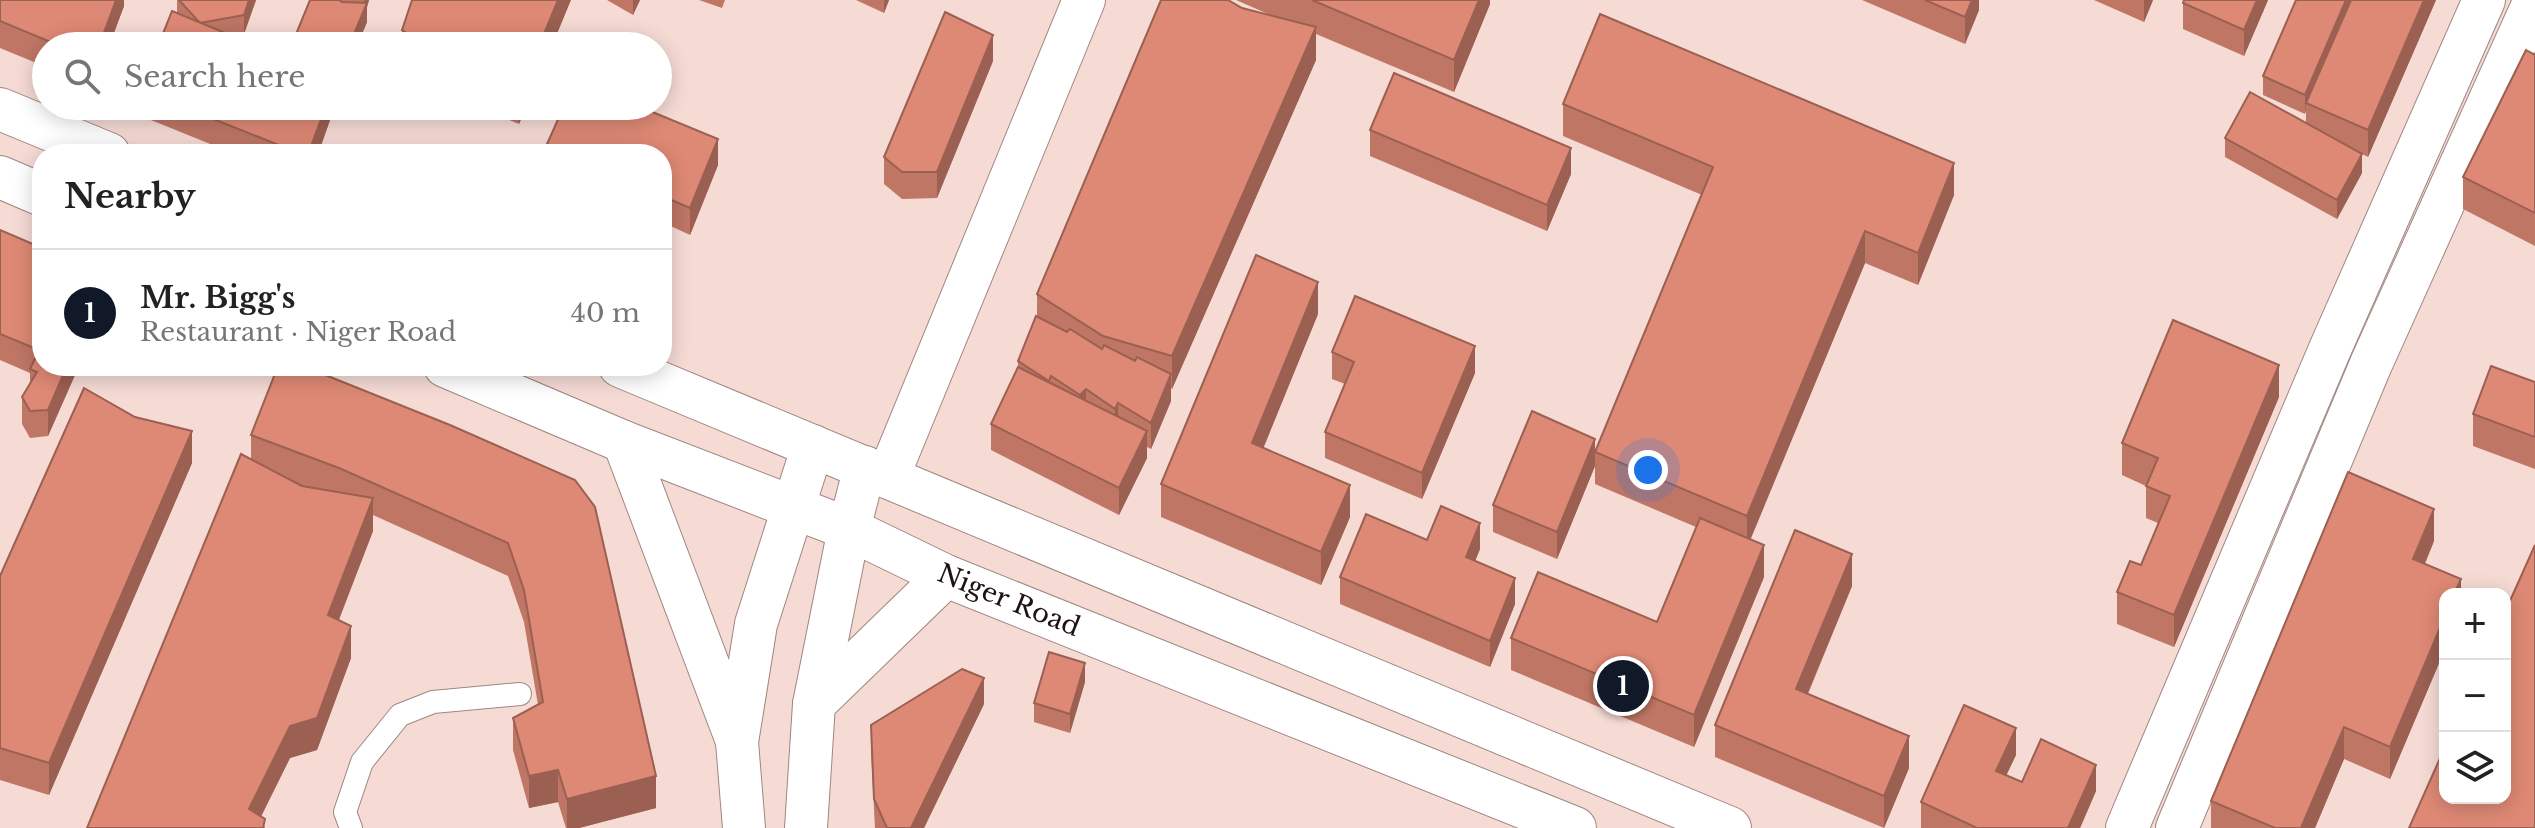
<!DOCTYPE html>
<html lang="en">
<head>
<meta charset="utf-8">
<style>
  body { margin:0; font-family:"Libre Baskerville",serif; background:#f6f6f6; color:#222 }
  .controls { position:absolute; right:24px; bottom:24px; display:grid; overflow:hidden; border-radius:16px; box-shadow:0 4px 20px #0003 }
  .controls button { width:72px; height:72px; display:grid; place-items:center; padding:0; border:0; border-bottom:2px solid #e0e0e0; background:#fff; color:#222; font:40px sans-serif }
  .you { position:absolute; left:1648px; top:470px; width:28px; height:28px; margin:-20px; border:6px solid #fff; border-radius:50%; background:#1a73e8; box-shadow:0 0 0 12px #1a73e833 }
  .badge { display:grid; place-items:center; width:52px; height:52px; border-radius:50%; background:#111827; color:#fff; font-size:26px; font-weight:700 }
  .pin { position:absolute; translate:-50% -50%; border:4px solid #fff; box-shadow:0 2px 8px #0006 }
  .list { margin:0; padding:0; list-style:none }
  h2 { display:flex; justify-content:space-between; align-items:center; height:104px; margin:0; padding:0 32px; font-size:34px }
  h2 small { font-size:26px; font-weight:400; color:#767676 }
  .list li { display:grid; grid-template-columns:52px 1fr auto; gap:24px; align-items:center; box-sizing:border-box; height:128px; padding:0 32px; border-top:2px solid #e0e0e0 }
  .list b { display:block; font-size:30px; white-space:nowrap }
  .list p { margin:0; font-size:26px; white-space:nowrap; color:#767676 }
  .list em { font-size:26px; font-style:normal; color:#767676 }
  .icon { flex:none; width:44px; height:44px; fill:none; stroke:currentColor; stroke-width:2; stroke-linecap:round; stroke-linejoin:round }
  .map { position:relative; flex:none; width:2535px; height:828px; overflow:hidden }
  .search { position:absolute; background:#fff; box-shadow:0 4px 20px #0003; left:32px; top:32px; width:640px; height:88px; display:flex; align-items:center; gap:20px; box-sizing:border-box; padding:0 28px; border-radius:44px; color:#767676; font-size:30px }
  .panel { position:absolute; background:#fff; box-shadow:0 4px 20px #0003; left:32px; top:144px; width:640px; height:232px; border-radius:32px }
  .map>svg:first-child { display:block }
  .lines { fill:none; stroke-linecap:round; stroke-linejoin:round }
  .service-casing { stroke:#9f8680; stroke-width:24 }
  .minor-casing { stroke:#9f8680; stroke-width:44 }
  .service { stroke:#fff; stroke-width:22 }
  .minor { stroke:#fff; stroke-width:42 }
  .wall { fill:#bf7665 }
  .shaded-wall { fill:#9b6052 }
  .building { fill:#de8975; stroke:#9b6052; stroke-width:2 }
  .labels { text-anchor:middle; dominant-baseline:central; stroke-width:6; stroke-linejoin:round; paint-order:stroke }
  .street-label { font-size:26px; fill:#1d1412; stroke:#fff }
</style>
</head>
<body>
<div class="map">
<svg width="2535" height="828" viewBox="0 0 2535 828">
  <rect width="100%" height="100%" fill="#f6dbd5"/>
  <g class="lines">
    <defs>
      <path id="service" d="M351 828 345 812 362 762 400 715 433 702 520 694"/>
      <g id="minor">
        <path d="M0 109 109 154"/>
        <path d="M0 177 42 195"/>
        <path d="M445 366 624 442 849 529 946 576 1575 828"/>
        <path d="M620 366 1730 828"/>
        <path d="M624 442 737 741"/>
        <path d="M888 477 1084 0"/>
        <path d="M814 704 946 576"/>
        <path d="M744 828 737 742 756 624 813 446"/>
        <path d="M806 828 814 704 849 529 865 467"/>
        <path d="M2127 828 2330 349 2484 0"/>
        <path d="M2177 828 2371 364 2535 0"/>
      </g>
    </defs>
    <!-- service casing -->
    <use href="#service" class="service-casing"/>
    <!-- minor casing -->
    <use href="#minor" class="minor-casing"/>
    <!-- service -->
    <use href="#service" class="service"/>
    <!-- minor -->
    <use href="#minor" class="minor"/>
  </g>
  <!-- wall -->
  <g class="wall">
    <path d="M0 0H124V6L109 46H46V67L0 48Z"/>
    <path d="M177 0H256L244 34 232 36 177 14Z"/>
    <path d="M310 0H369L367 7V22L357 46H294V39Z"/>
    <path d="M607 0H640L633 15Z"/>
    <path d="M699 0H725L722 8Z"/>
    <path d="M856 0H889L884 13Z"/>
    <path d="M1236 0H1490V4L1454 92 1316 34V60L1172 389 1171 388V401L1151 449 1147 447V458L1119 515 991 450V424L1018 367V361L1037 317V294L1242 8 1275 17Z"/>
    <path d="M1862 0H1979V10L1965 44Z"/>
    <path d="M2094 0H2153L2144 22Z"/>
    <path d="M2268 0 2244 56 2183 29V3Z"/>
    <path d="M2436 0 2368 157 2362 154V173L2337 219 2225 157V138L2306 123V111L2305 114 2263 95V76Z"/>
    <path d="M402 30 552 46H402Z"/>
    <path d="M2535 55V246L2463 209V177Z"/>
    <path d="M993 61 937 198 902 199 884 184V157Z"/>
    <path d="M1563 104 1954 195 1918 285 1865 263 1750 539 1764 577 1694 747 1511 670V638L1657 622 1696 527 1595 484V466L1557 559 1493 532V505L1595 452 1702 195 1563 136Z"/>
    <path d="M141 106H335L318 154H235L141 116Z"/>
    <path d="M475 106H527L519 124Z"/>
    <path d="M564 106H638L718 139V165L690 235 662 222V154H547V144Z"/>
    <path d="M1370 130 1571 174 1547 231 1370 156Z"/>
    <path d="M0 230 79 366 48 436 30 438 22 424V397L30 383V373L0 360Z"/>
    <path d="M1318 314 1263 448 1350 517 1321 585 1161 517V484Z"/>
    <path d="M1332 352 1475 373 1422 499 1325 458V432L1345 384 1332 379Z"/>
    <path d="M2535 382V469L2473 446V414Z"/>
    <path d="M2279 397 2174 647 2117 624V592L2141 565 2158 523 2146 518V486L2122 475V443Z"/>
    <path d="M450 425 656 808 579 828H566L558 802 529 808 513 750V718L538 705 524 622 508 576 373 515V531L339 620 351 658 317 750 290 758 261 817 265 828H87L251 459V435Z"/>
    <path d="M192 463 49 795 0 780V576Z"/>
    <path d="M1427 540 1480 549 1475 561 1515 604 1490 667 1340 604V577Z"/>
    <path d="M2434 541 2425 564 2461 594H2445V649L2390 779 2344 759 2315 828H2211V801Z"/>
    <path d="M1852 586 1808 694 1909 768 1884 828 1715 757V725Z"/>
    <path d="M1085 682 1070 733 1034 722V703Z"/>
    <path d="M984 704 924 828H875L871 751V725Z"/>
    <path d="M2016 755 2006 775 2022 782 2096 791 2080 828H1921V802Z"/>
  </g>
  <!-- shaded-wall -->
  <g class="shaded-wall">
    <path d="M116 0H124V6L109 46H99Z"/>
    <path d="M249 0H256L244 34V15Z"/>
    <path d="M364 0H369L367 7V22L357 46H349L364 10Z"/>
    <path d="M558 0H571L552 46H539Z"/>
    <path d="M633 0H640L633 15Z"/>
    <path d="M884 0H889L884 13Z"/>
    <path d="M1479 0H1490V4L1454 92V60Z"/>
    <path d="M1972 0H1979V10L1965 44V17Z"/>
    <path d="M2144 0H2153L2144 22Z"/>
    <path d="M2257 0H2268L2244 56V30Z"/>
    <path d="M2346 0H2351L2306 103 2305 114V95Z"/>
    <path d="M2424 0H2436L2368 157V130Z"/>
    <path d="M1316 27V60L1172 389V356Z"/>
    <path d="M993 35V61L937 198V172Z"/>
    <path d="M326 106H335L318 154H308Z"/>
    <path d="M519 106H527L519 124Z"/>
    <path d="M718 139V165L690 235V208Z"/>
    <path d="M1571 148V174L1547 231V205Z"/>
    <path d="M2362 154V173L2337 219V200Z"/>
    <path d="M1954 163V195L1918 285V253Z"/>
    <path d="M1865 231V263L1747 548V516Z"/>
    <path d="M1318 282V314L1252 476V443Z"/>
    <path d="M1475 346V373L1422 499V473Z"/>
    <path d="M2279 365V397L2174 647V615Z"/>
    <path d="M67 366H79L48 436V410Z"/>
    <path d="M1171 374V401L1151 449V423Z"/>
    <path d="M1086 389V416L1080 422V395Z"/>
    <path d="M1118 403V429L1115 435V409Z"/>
    <path d="M192 431V463L49 795V763Z"/>
    <path d="M1147 431V458L1119 515V488Z"/>
    <path d="M1595 439V466L1557 559V532Z"/>
    <path d="M1350 485V517L1321 585V552Z"/>
    <path d="M373 498V531L328 647V615Z"/>
    <path d="M2434 509V541L2413 591V559Z"/>
    <path d="M1480 523V549L1466 583V557Z"/>
    <path d="M1764 545V577L1694 747V715Z"/>
    <path d="M1852 554V586L1796 721V689Z"/>
    <path d="M1515 578V604L1490 667V641Z"/>
    <path d="M2461 579V594H2454Z"/>
    <path d="M2445 616V649L2390 779V747Z"/>
    <path d="M351 626V658L317 750 290 758 255 828 249 809 290 726Z"/>
    <path d="M1085 663V682L1070 733V714Z"/>
    <path d="M984 678V704L924 828H911Z"/>
    <path d="M2344 727V759L2315 828H2301Z"/>
    <path d="M2016 728V755L1996 797V771Z"/>
    <path d="M1909 736V768L1884 828V796Z"/>
    <path d="M2096 765V791L2080 828H2068Z"/>
    <path d="M558 770V802L529 808V776Z"/>
    <path d="M656 776V808L579 828H567V799Z"/>
  </g>
  <!-- building -->
  <g class="building">
    <path d="M0 0H116L99 46H60L0 21Z"/>
    <path d="M179 0H249L244 15 200 23Z"/>
    <path d="M310 0H339L342 2 367 3 349 46H299L294 39Z"/>
    <path d="M412 0H558L539 46H426L402 30Z"/>
    <path d="M1161 0H1228L1242 8 1316 27 1172 356 1103 336 1037 294Z"/>
    <path d="M1312 0H1479L1454 60Z"/>
    <path d="M1925 0H1972L1965 17Z"/>
    <path d="M2184 0H2257L2244 30 2183 3Z"/>
    <path d="M2296 0H2346L2305 95 2263 76Z"/>
    <path d="M2351 0H2424L2368 130 2306 103Z"/>
    <path d="M172 11 257 46H158Z"/>
    <path d="M945 12 993 35 937 172H902L884 157Z"/>
    <path d="M1600 14 1954 163 1918 253 1865 231 1747 516 1595 452 1713 167 1563 104Z"/>
    <path d="M2526 50 2535 55V213L2463 177Z"/>
    <path d="M1394 73 1571 148 1547 205 1370 130Z"/>
    <path d="M2250 92 2362 154 2337 200 2225 138Z"/>
    <path d="M181 106H326L308 154H301Z"/>
    <path d="M564 106H638L718 139 690 208 662 196V154H568L547 144Z"/>
    <path d="M0 230 42 248V366H67L48 410 30 411 22 397 37 372 30 369 39 350 0 334Z"/>
    <path d="M1256 255 1318 282 1252 443 1350 485 1321 552 1161 484Z"/>
    <path d="M1355 296 1475 346 1422 473 1325 432 1354 362 1332 352Z"/>
    <path d="M1036 316 1067 332 1070 329 1102 349 1104 345 1135 361 1137 357 1171 374 1151 423 1118 403 1115 409 1086 389 1080 395 1051 376 1049 381 1018 361Z"/>
    <path d="M2173 320 2279 365 2174 615 2117 592 2130 561 2141 565 2170 496 2146 486 2158 458 2122 443Z"/>
    <path d="M278 366H303L450 425 575 480 595 507 656 776 567 799 558 770 529 776 513 718 543 702 524 590 508 543 339 468 251 435Z"/>
    <path d="M2491 366 2535 382V437L2473 414Z"/>
    <path d="M1018 367 1147 431 1119 488 991 424Z"/>
    <path d="M84 388 135 417 192 431 49 763 0 748V576Z"/>
    <path d="M1532 411 1595 439 1557 532 1493 505Z"/>
    <path d="M241 454 302 486 373 498 328 615 351 626 317 718 290 726 249 809 265 819 263 828H87Z"/>
    <path d="M2348 472 2434 509 2413 559 2461 579 2454 594H2445V616L2390 747 2344 727 2301 828H2275L2211 801Z"/>
    <path d="M1441 506 1480 523 1466 557 1515 578 1490 641 1340 577 1366 514 1427 540Z"/>
    <path d="M1700 518 1764 545 1694 715 1511 638 1538 572 1657 622Z"/>
    <path d="M1795 530 1852 554 1796 689 1909 736 1884 796 1715 725Z"/>
    <path d="M2535 545V828H2409L2445 747V798H2505V612Z"/>
    <path d="M1049 652 1085 663 1070 714 1034 703Z"/>
    <path d="M962 669 984 678 911 828H887L874 799 871 725Z"/>
    <path d="M1964 705 2016 728 1996 771 2022 782 2041 739 2096 765 2068 828H1977L1921 802Z"/>
  </g>
  <g class="labels">
    <!-- street labels -->
    <g class="street-label">
      <text transform="translate(1009 600) rotate(22)">Niger Road</text>
    </g>
  </g>
</svg>
<div class="controls">
<button>+</button>
<button>−</button>
<button><svg class="icon" aria-label="layers" viewBox="0 0 24 24"><path d="M12 4l9 5-9 5-9-5zM3 14l9 5 9-5"/></svg></button>
</div>
<div class="you"></div>
<div class="pin badge" style="left:1623px;top:686px">1</div>
<div class="search"><svg class="icon" aria-label="search" viewBox="0 0 24 24"><circle cx="10" cy="10" r="6"/><path d="M15 15l6 6"/></svg>Search here</div>
<section class="panel">
<h2>Nearby<small></small></h2>
<ul class="list">
<li><span class="badge">1</span><div><b>Mr. Bigg's</b><p>Restaurant · Niger Road</p></div><em>40 m</em></li>
</ul>
</section>
</div>
</body>
</html>
